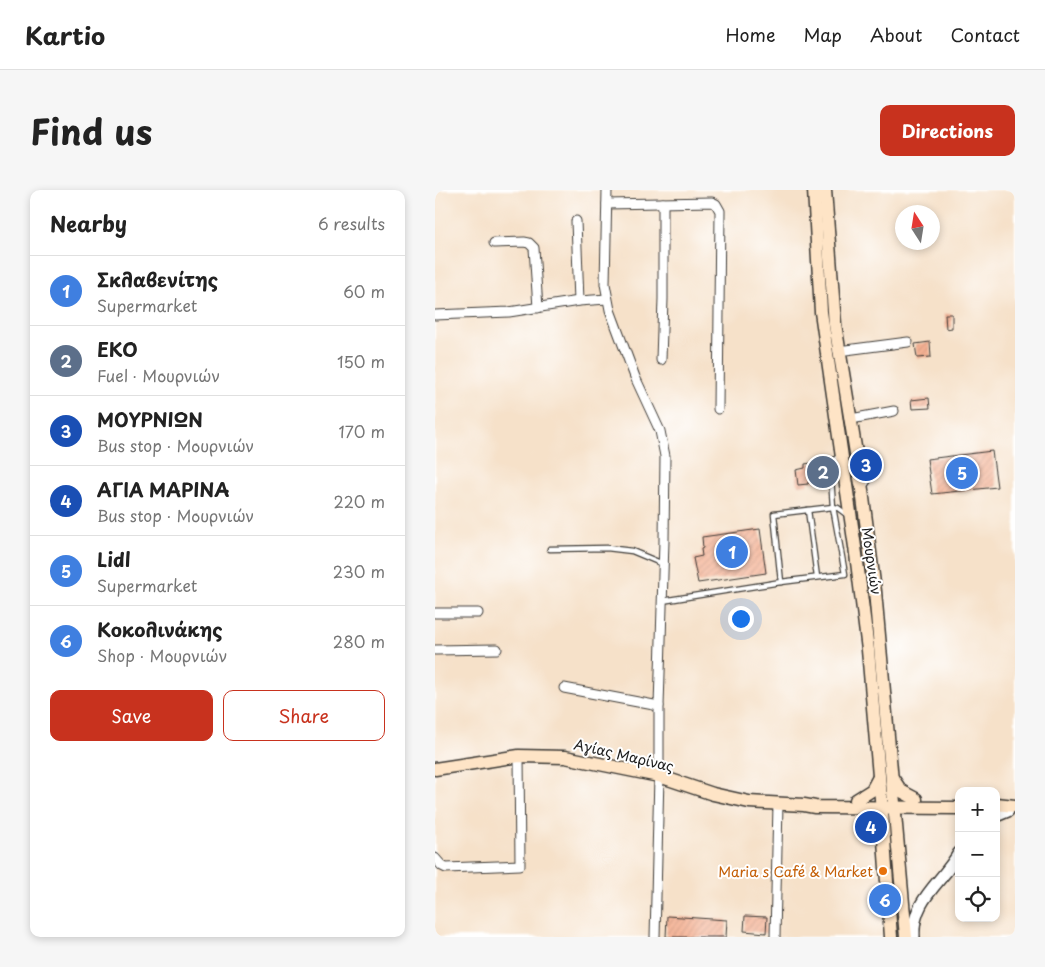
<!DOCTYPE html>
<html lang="en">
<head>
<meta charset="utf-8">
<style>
  body { margin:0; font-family:"Playpen Sans",sans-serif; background:#f6f6f6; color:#222 }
  .controls { position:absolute; right:15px; bottom:15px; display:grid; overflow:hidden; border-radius:10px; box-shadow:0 2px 8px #0003 }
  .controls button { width:45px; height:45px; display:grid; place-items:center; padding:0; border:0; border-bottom:1px solid #e0e0e0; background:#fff; color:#222; font:25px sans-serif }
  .compass { position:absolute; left:460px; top:15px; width:45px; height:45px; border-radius:50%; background:#fff; box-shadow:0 2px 8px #0003; rotate:348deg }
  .you { position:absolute; left:305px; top:428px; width:18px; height:18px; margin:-12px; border:4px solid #fff; border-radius:50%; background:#1a73e8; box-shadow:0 0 0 8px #1a73e833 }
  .badge { display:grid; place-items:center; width:32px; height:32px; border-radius:50%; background:#c8321e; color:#fff; font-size:16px; font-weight:700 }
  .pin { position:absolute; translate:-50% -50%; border:2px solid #fff; box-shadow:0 1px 5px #0006 }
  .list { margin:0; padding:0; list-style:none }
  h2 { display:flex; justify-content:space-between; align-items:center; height:65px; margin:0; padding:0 20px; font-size:21px }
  h2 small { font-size:16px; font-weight:400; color:#767676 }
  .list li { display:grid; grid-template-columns:32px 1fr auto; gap:15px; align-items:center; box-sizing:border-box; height:70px; padding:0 20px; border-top:1px solid #e0e0e0 }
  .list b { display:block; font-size:19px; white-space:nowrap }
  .list p { margin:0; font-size:16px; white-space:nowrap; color:#767676 }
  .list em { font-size:16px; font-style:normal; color:#767676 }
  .actions { display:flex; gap:10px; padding:15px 20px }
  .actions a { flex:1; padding:11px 0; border:1px solid #c8321e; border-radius:10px; text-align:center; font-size:18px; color:#c8321e }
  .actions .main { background:#c8321e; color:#fff }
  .icon { flex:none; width:28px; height:28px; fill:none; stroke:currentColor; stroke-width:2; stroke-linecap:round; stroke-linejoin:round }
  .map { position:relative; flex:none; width:580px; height:747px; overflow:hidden; border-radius:10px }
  header { display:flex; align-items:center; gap:30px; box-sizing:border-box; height:70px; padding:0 25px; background:#fff; border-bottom:1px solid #e0e0e0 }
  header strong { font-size:24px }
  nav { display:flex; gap:28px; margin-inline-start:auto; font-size:18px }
  .intro { display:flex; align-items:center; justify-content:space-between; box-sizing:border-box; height:120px; padding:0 30px }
  h1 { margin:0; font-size:35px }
  .button { padding:12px 22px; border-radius:10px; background:#c8321e; color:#fff; font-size:18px; font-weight:700 }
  main { display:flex; gap:30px; padding:0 30px }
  aside { flex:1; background:#fff; border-radius:10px; box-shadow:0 2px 8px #0003 }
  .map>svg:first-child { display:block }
  .building { fill:url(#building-hatch) }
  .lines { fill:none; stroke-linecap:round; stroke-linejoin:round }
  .service-casing { stroke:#3d3a36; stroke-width:7 }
  .minor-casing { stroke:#3d3a36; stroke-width:11 }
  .tertiary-casing { stroke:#3d3a36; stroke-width:14 }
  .secondary-casing { stroke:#3d3a36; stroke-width:15 }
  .service { stroke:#fff; stroke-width:4.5 }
  .minor { stroke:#fff; stroke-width:9 }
  .tertiary { stroke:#fff; stroke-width:11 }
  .secondary { stroke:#fee4c6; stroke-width:12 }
  .food-dot { fill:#e8710a; stroke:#fff; stroke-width:2 }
  .labels { text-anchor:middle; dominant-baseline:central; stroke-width:4; stroke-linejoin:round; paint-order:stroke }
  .street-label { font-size:14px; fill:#1c1c1c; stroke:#fff }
  .food-label { font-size:14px; fill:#c56008; stroke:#fff; text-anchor:end }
</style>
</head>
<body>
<header>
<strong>Kartio</strong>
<nav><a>Home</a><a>Map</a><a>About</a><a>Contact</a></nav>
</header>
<div class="intro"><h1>Find us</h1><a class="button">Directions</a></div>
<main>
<aside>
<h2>Nearby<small>6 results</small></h2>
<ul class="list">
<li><span class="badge" style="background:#3f7fe0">1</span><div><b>Σκλαβενίτης</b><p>Supermarket</p></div><em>60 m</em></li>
<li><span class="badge" style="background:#5c6f8a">2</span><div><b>EKO</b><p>Fuel · Μουρνιών</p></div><em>150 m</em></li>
<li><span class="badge" style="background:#1a4fb4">3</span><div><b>ΜΟΥΡΝΙΩΝ</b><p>Bus stop · Μουρνιών</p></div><em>170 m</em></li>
<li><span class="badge" style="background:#1a4fb4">4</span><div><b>ΑΓΙΑ ΜΑΡΙΝΑ</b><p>Bus stop · Μουρνιών</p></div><em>220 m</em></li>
<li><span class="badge" style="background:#3f7fe0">5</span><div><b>Lidl</b><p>Supermarket</p></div><em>230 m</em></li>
<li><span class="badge" style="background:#3f7fe0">6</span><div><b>Κοκολινάκης</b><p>Shop · Μουρνιών</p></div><em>280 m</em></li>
</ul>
<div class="actions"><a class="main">Save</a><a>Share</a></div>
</aside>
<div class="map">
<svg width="580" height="747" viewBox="0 0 580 747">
  <defs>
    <pattern id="building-hatch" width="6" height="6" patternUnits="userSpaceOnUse" patternTransform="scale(1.25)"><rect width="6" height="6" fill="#f4b193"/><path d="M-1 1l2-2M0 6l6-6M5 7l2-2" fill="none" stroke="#d1987e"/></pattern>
  </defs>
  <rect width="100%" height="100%" fill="#fff"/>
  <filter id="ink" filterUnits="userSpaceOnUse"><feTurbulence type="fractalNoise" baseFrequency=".02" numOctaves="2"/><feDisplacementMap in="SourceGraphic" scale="10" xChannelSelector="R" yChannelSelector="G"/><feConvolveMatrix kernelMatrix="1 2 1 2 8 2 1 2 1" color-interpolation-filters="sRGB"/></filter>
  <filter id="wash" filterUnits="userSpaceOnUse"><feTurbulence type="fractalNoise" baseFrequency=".0096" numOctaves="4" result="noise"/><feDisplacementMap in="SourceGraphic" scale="20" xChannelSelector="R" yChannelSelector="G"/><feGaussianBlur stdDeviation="1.12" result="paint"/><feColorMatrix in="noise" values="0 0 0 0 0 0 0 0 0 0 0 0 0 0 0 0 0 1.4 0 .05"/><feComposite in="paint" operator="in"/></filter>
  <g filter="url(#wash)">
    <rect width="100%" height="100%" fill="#f6e1c9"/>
    <g id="blocks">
      <!-- building -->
      <g class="building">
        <path d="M510 124H517V138L511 139Z"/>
        <path d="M495 152 496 167 482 168 480 154Z"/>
        <path d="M494 208 495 218 477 219 476 210Z"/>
        <path d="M557 261 562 297 497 304 492 269Z"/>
        <path d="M376 273 377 275 390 273 392 290 373 292V294L363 295 361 280 370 278V274Z"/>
        <path d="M325 339 331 383 263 393 258 368 267 366 266 359 268 358 267 347Z"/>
        <path d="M232 726 292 730 291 747H231Z"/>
        <path d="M310 726 332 727 331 743 309 741Z"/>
      </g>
    </g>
  </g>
  <g filter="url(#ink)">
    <use href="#blocks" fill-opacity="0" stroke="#3d3a36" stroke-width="1"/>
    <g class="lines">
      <defs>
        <g id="service">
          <path d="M422 259 435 265 438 285 429 297"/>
          <path d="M373 320 382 387"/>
          <path d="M115 359 172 358 197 361 228 374"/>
          <path d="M346 392 410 384 398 317 395 273 406 265"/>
          <path d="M227 411 346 392 339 324 398 317 403 318 411 324"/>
        </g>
        <g id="minor">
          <path d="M172 0 170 94 175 120 200 187 225 241 230 266 229 351 224 516V586L220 747"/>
          <path d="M172 14 277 12 281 14 285 21 283 219"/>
          <path d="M141 31 144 111"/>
          <path d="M59 53 89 52 94 53 99 58 103 118"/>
          <path d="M0 125 74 122 144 111 172 109"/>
          <path d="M403 161 473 152"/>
          <path d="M226 170 228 109V13"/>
          <path d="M416 229 459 221"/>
          <path d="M0 423H43"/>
          <path d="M0 460 62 459"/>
          <path d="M129 498 224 516"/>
          <path d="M0 668 7 676 11 678 85 675 84 566"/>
          <path d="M340 747 343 614"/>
        </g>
        <g id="tertiary">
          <path d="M561 626 573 621"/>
          <path d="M479 747C476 710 508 692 524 663"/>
        </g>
        <g id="secondary">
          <path d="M379 0 386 122 421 364 433 460 446 609 456 747"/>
          <path d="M390 0 400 134 427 300 440 401 471 747"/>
          <path d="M0 579 84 566 130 567 224 586 278 604 314 612 369 615 380 617 524 618"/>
          <path d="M458 589 466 601 481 609"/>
          <path d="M421 610 437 600 444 587"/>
          <path d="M561 614 580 616"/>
        </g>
      </defs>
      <!-- service casing -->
      <use href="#service" class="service-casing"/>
      <!-- minor casing -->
      <use href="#minor" class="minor-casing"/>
      <!-- tertiary casing -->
      <use href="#tertiary" class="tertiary-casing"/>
      <!-- secondary casing -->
      <use href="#secondary" class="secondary-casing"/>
      <!-- service -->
      <use href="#service" class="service"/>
      <!-- minor -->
      <use href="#minor" class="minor"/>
      <!-- tertiary -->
      <use href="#tertiary" class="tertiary"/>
      <!-- secondary -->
      <use href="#secondary" class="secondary"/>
    </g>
  </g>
  <!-- markers -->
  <circle class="food-dot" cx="448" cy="681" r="5"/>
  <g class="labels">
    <!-- street labels -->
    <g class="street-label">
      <text transform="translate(437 371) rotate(82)">Μουρνιών</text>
      <text transform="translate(189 565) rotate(13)">Αγίας Μαρίνας</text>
    </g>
    <!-- food labels -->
    <g class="food-label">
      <text x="438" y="681">Maria s Café &amp; Market</text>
    </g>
  </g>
</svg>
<div class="controls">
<button>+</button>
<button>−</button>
<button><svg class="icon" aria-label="locate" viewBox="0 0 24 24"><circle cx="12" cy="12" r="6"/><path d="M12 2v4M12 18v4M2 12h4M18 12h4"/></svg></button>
</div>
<svg class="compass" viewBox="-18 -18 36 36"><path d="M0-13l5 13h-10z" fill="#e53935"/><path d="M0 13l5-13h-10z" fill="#767676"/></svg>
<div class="you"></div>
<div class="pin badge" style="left:297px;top:362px;background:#3f7fe0">1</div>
<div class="pin badge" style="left:388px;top:282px;background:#5c6f8a">2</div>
<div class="pin badge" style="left:431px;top:275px;background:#1a4fb4">3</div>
<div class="pin badge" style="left:436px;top:637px;background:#1a4fb4">4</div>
<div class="pin badge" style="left:527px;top:283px;background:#3f7fe0">5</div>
<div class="pin badge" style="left:450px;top:710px;background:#3f7fe0">6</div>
</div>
</main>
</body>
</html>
